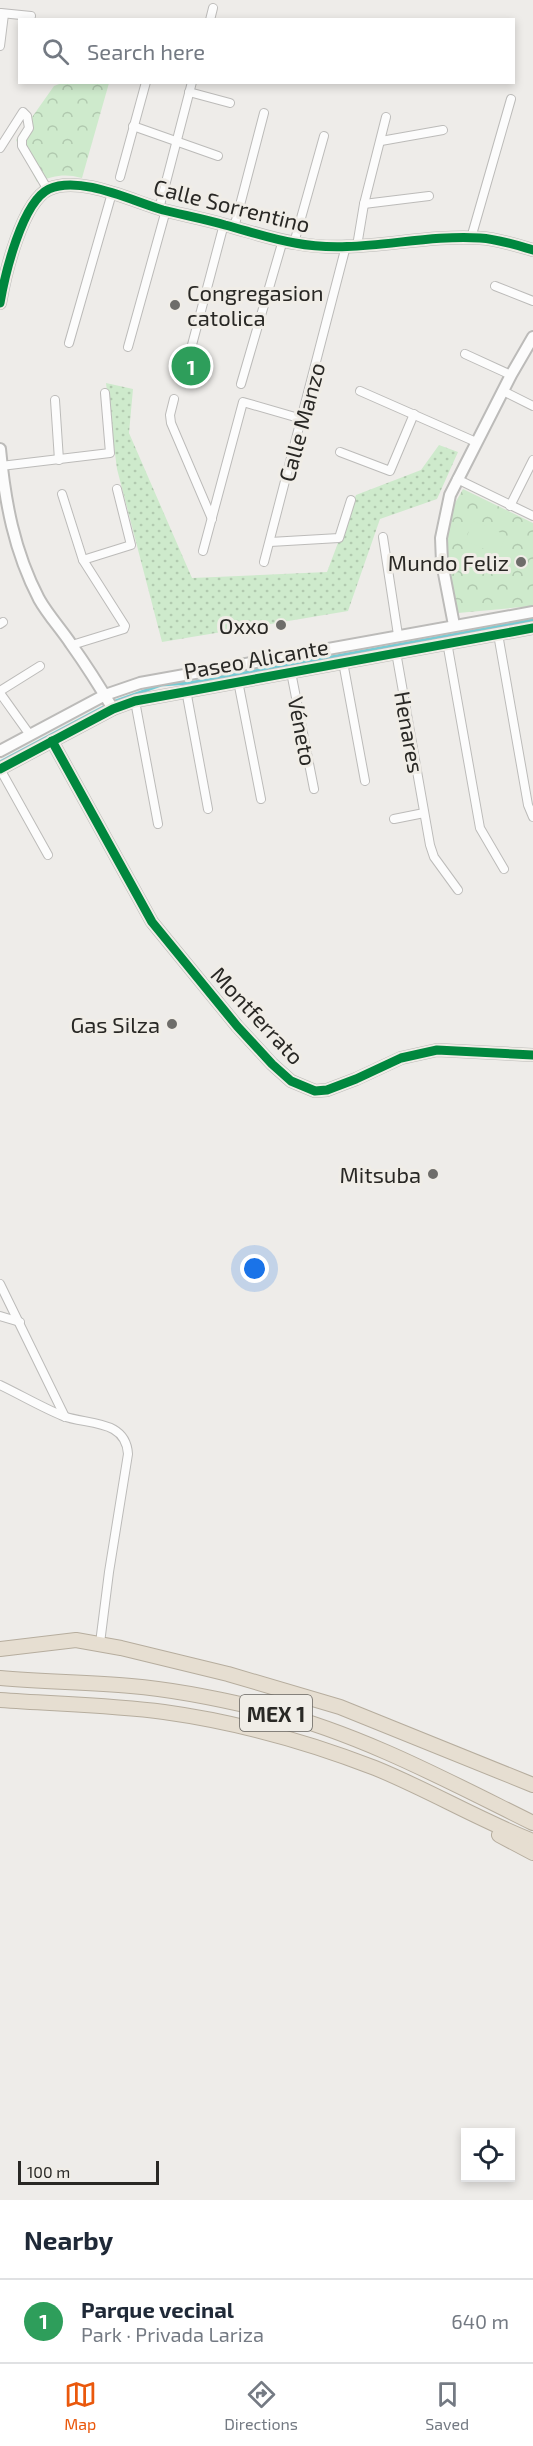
<!DOCTYPE html>
<html lang="en">
<head>
<meta charset="utf-8">
<style>
  body { margin:0; font-family:"Exo 2",sans-serif; background:#f2f2f3; color:#1f2937 }
  .controls { position:absolute; right:18px; bottom:18px; display:grid; overflow:hidden; border-radius:0px; box-shadow:0 3px 9px #0003 }
  .controls button { width:54px; height:54px; display:grid; place-items:center; padding:0; border:0; border-bottom:2px solid #e0e1e3; background:#fff; color:#1f2937; font:30px sans-serif }
  .scale { position:absolute; left:18px; bottom:15px; width:141px; box-sizing:border-box; padding-left:6px; border:3px solid #292825; border-top:0; font-size:16px; line-height:21px; white-space:nowrap; color:#292825; -webkit-text-stroke:4px #f0ede7; paint-order:stroke }
  .you { position:absolute; left:255px; top:1269px; width:21px; height:21px; margin:-15px; border:4px solid #fff; border-radius:50%; background:#1a73e8; box-shadow:0 0 0 9px #1a73e833 }
  .badge { display:grid; place-items:center; width:39px; height:39px; border-radius:50%; background:#ea580c; color:#fff; font-size:20px; font-weight:700 }
  .pin { position:absolute; translate:-50% -50%; border:3px solid #fff; box-shadow:0 2px 6px #0006 }
  .list { margin:0; padding:0; list-style:none }
  h2 { display:flex; justify-content:space-between; align-items:center; height:78px; margin:0; padding:0 24px; font-size:26px }
  h2 small { font-size:20px; font-weight:400; color:#747a83 }
  .list li { display:grid; grid-template-columns:39px 1fr auto; gap:18px; align-items:center; box-sizing:border-box; height:84px; padding:0 24px; border-top:2px solid #e0e1e3 }
  .list b { display:block; font-size:22px; white-space:nowrap }
  .list p { margin:0; font-size:20px; white-space:nowrap; color:#747a83 }
  .list em { font-size:20px; font-style:normal; color:#747a83 }
  .icon { flex:none; width:33px; height:33px; fill:none; stroke:currentColor; stroke-width:2; stroke-linecap:round; stroke-linejoin:round }
  .map { position:relative; flex:none; width:533px; height:2200px; overflow:hidden }
  .search { position:absolute; background:#fff; box-shadow:0 3px 9px #0003; left:18px; right:18px; top:18px; height:66px; display:flex; align-items:center; gap:15px; box-sizing:border-box; padding:0 21px; border-radius:0px; color:#747a83; font-size:22px }
  .sheet { height:162px; background:#fff }
  nav { display:flex; justify-content:space-around; align-items:center; box-sizing:border-box; height:84px; border-top:2px solid #e0e1e3; background:#fff; font-size:16px; color:#747a83 }
  nav a { display:grid; justify-items:center; gap:3px }
  nav .on { color:#ea580c }
  .map>svg:first-child { display:block }
  .grass { fill:url(#grass-dots) }
  .park { fill:url(#park-crowns) }
  .garden { fill:#ceeacc }
  .lines { fill:none; stroke-linecap:round; stroke-linejoin:round }
  .stream { stroke:#75ccd5; stroke-width:3 }
  .street-casing { stroke:#bcbbb9; stroke-width:10 }
  .secondary-casing { stroke:#bcbbb9; stroke-width:14 }
  .highway-casing { stroke:#b6ad9e; stroke-width:16 }
  .street { stroke:#fcfcfc; stroke-width:8 }
  .secondary { stroke:#fcfcfc; stroke-width:10 }
  .highway { stroke:#e6ded1; stroke-width:14 }
  .cycleway-casing { stroke:#f0ede7; stroke-width:13 }
  .cycleway { stroke:#00873e; stroke-width:9 }
  .poi-dot { fill:#6e6d6a; stroke:#f0ede7; stroke-width:2 }
  .labels { text-anchor:middle; dominant-baseline:central; stroke-width:6; stroke-linejoin:round; paint-order:stroke }
  .shield { fill:#f0ede7; stroke:#65635f; stroke-width:1.5 }
  .shield-label { font-size:21px; font-weight:bold; fill:#292825 }
  .street-label { font-size:22px; fill:#292825; stroke:#f0ede7 }
  .poi-label { font-size:22px; fill:#292825; stroke:#f0ede7; text-anchor:end }
</style>
</head>
<body>
<div class="map">
<svg width="533" height="2200" viewBox="0 0 533 2200">
  <defs>
    <pattern id="grass-dots" width="8" height="8" patternUnits="userSpaceOnUse" patternTransform="scale(1.5)"><rect width="8" height="8" fill="#ceeacc"/><path d="M2 2h.1M6 6h.1" fill="none" stroke="#b1c9af" stroke-width="1.8" stroke-linecap="round"/></pattern>
    <pattern id="park-crowns" width="20" height="18" patternUnits="userSpaceOnUse" patternTransform="scale(1.5)"><rect width="20" height="18" fill="#ceeacc"/><path d="M2 6a3 3 0 1 1 6 0M12 15a3 3 0 1 1 6 0" fill="none" stroke="#b1c9af"/></pattern>
  </defs>
  <rect width="100%" height="100%" fill="#eeece9"/>
  <!-- grass -->
  <path class="grass" d="M106 383 133 389 129 433 192 578 327 572 356 495 421 470 439 445 458 452 437 499 380 519 348 611 162 642 117 469Z"/>
  <!-- park -->
  <g class="park">
    <path d="M62 83H109L82 178C64 173 54 176 37 182L16 140 54 86Z"/>
    <path d="M177 354 212 361 204 383 171 372Z"/>
    <path d="M463 489 533 523V606L458 613C453 585 441 541 450 514 453 505 459 497 463 489Z"/>
  </g>
  <!-- garden -->
  <path class="garden" d="M473 521 506 535 498 555 465 541Z"/>
  <g class="lines">
    <!-- stream -->
    <g class="stream">
      <path d="M113 702 161 685 189 683 533 620"/>
      <path d="M0 762 107 705"/>
    </g>
    <defs>
      <g id="street">
        <path d="M1 13 31 16"/>
        <path d="M210 20 213 8"/>
        <path d="M0 46 4 14"/>
        <path d="M189 92 230 103"/>
        <path d="M133 126 218 156"/>
        <path d="M381 141 443 130"/>
        <path d="M0 148 23 112 27 116 29 128 22 139V146L48 190"/>
        <path d="M120 177 146 82"/>
        <path d="M364 204 429 196"/>
        <path d="M159 209 192 82"/>
        <path d="M234 228 264 113"/>
        <path d="M471 238 511 99"/>
        <path d="M294 243 324 136"/>
        <path d="M357 246 364 204 386 117"/>
        <path d="M495 286 533 301"/>
        <path d="M69 343 112 193"/>
        <path d="M128 347 166 210"/>
        <path d="M465 354 511 375"/>
        <path d="M188 360 224 224"/>
        <path d="M241 384 283 240"/>
        <path d="M360 391 476 442"/>
        <path d="M503 391 533 406"/>
        <path d="M174 399 170 415 171 423 212 519"/>
        <path d="M55 400 59 460"/>
        <path d="M340 452 390 471 414 414"/>
        <path d="M1 466 110 453 105 393"/>
        <path d="M457 479 533 516"/>
        <path d="M62 494 83 560 125 626 124 629 72 645"/>
        <path d="M510 506 533 460"/>
        <path d="M383 537 398 635"/>
        <path d="M270 542 339 538 351 500"/>
        <path d="M203 551 243 402 302 419"/>
        <path d="M83 560 131 545 117 489"/>
        <path d="M264 562 346 246"/>
        <path d="M0 624 3 622"/>
        <path d="M498 634 528 805 533 817"/>
        <path d="M447 642 480 828 504 869"/>
        <path d="M396 652 430 845 434 857 458 890"/>
        <path d="M343 662 365 781"/>
        <path d="M291 672 314 789"/>
        <path d="M238 681 261 799"/>
        <path d="M186 690 208 809"/>
        <path d="M0 691 40 666"/>
        <path d="M0 693 30 735"/>
        <path d="M135 701 158 824"/>
        <path d="M0 769 48 855"/>
        <path d="M394 819 424 813"/>
        <path d="M0 1284 65 1417"/>
        <path d="M0 1316 20 1322"/>
        <path d="M0 1385C21 1395 41 1407 63 1416 87 1425 126 1419 128 1454L109 1572 100 1643"/>
      </g>
      <g id="secondary">
        <path d="M0 303C5 274 22 202 49 189 80 175 132 201 163 210 183 215 204 219 225 225 248 231 271 239 295 243 356 255 418 234 480 238 498 239 516 245 533 250"/>
        <path d="M0 449C5 502 14 551 39 599 48 615 61 629 71 644 86 665 100 687 113 709"/>
        <path d="M454 625 442 563 441 538 450 495 511 375 533 337"/>
        <path d="M52 741 152 922 237 1026 272 1064 291 1081 315 1091 327 1090 356 1079 401 1058 437 1050 533 1055"/>
        <path d="M0 751 105 695 140 683 533 612"/>
        <path d="M0 769 113 709 135 701 533 628"/>
      </g>
      <g id="highway">
        <path d="M0 1649 76 1640 121 1648 228 1674 340 1707 533 1785"/>
        <path d="M0 1678C44 1682 88 1682 131 1686 178 1690 225 1700 270 1711 363 1735 448 1781 533 1823"/>
        <path d="M0 1700C55 1704 110 1705 164 1712 236 1722 308 1742 375 1768 429 1790 479 1820 533 1841"/>
        <path d="M499 1835 533 1853"/>
      </g>
    </defs>
    <!-- street casing -->
    <use href="#street" class="street-casing"/>
    <!-- secondary casing -->
    <use href="#secondary" class="secondary-casing"/>
    <!-- highway casing -->
    <use href="#highway" class="highway-casing"/>
    <!-- street -->
    <use href="#street" class="street"/>
    <!-- secondary -->
    <use href="#secondary" class="secondary"/>
    <!-- highway -->
    <use href="#highway" class="highway"/>
    <defs>
      <g id="cycleway">
        <path d="M0 303C5 274 22 202 49 189 80 175 132 201 163 210 183 215 204 219 225 225 248 231 271 239 295 243 356 255 418 234 480 238 498 239 516 245 533 250"/>
        <path d="M52 741 152 922 237 1026 272 1064 291 1081 315 1091 327 1090 356 1079 401 1058 437 1050 533 1055"/>
        <path d="M0 769 113 709 135 701 533 628"/>
      </g>
    </defs>
    <!-- cycleway casing -->
    <use href="#cycleway" class="cycleway-casing"/>
    <!-- cycleway -->
    <use href="#cycleway" class="cycleway"/>
  </g>
  <!-- markers -->
  <g class="poi-dot">
    <circle cx="175" cy="305" r="6"/>
    <circle cx="521" cy="562" r="6"/>
    <circle cx="281" cy="625" r="6"/>
    <circle cx="172" cy="1024" r="6"/>
    <circle cx="433" cy="1174" r="6"/>
  </g>
  <g class="labels">
    <!-- shield labels -->
    <rect class="shield" x="240" y="1695" width="72" height="36" rx="4.5"/>
    <g class="shield-label">
      <text x="276" y="1713">MEX 1</text>
    </g>
    <!-- street labels -->
    <g class="street-label">
      <text transform="translate(232 205) rotate(14)">Calle Sorrentino</text>
      <text transform="translate(301 422) rotate(-75)">Calle Manzo</text>
      <text transform="translate(256 658) rotate(-10)">Paseo Alicante</text>
      <text transform="translate(303 731) rotate(79)">Véneto</text>
      <text transform="translate(410 732) rotate(80)">Henares</text>
      <text transform="translate(258 1015) rotate(47)">Montferrato</text>
    </g>
    <!-- poi labels -->
    <g class="poi-label">
      <text x="187" y="292" text-anchor="start">Congregasion<tspan x="187" dy="25">catolica</tspan></text>
      <text x="509" y="562">Mundo Feliz</text>
      <text x="269" y="625">Oxxo</text>
      <text x="160" y="1024">Gas Silza</text>
      <text x="421" y="1174">Mitsuba</text>
    </g>
  </g>
</svg>
<div class="controls">
<button><svg class="icon" aria-label="locate" viewBox="0 0 24 24"><circle cx="12" cy="12" r="6"/><path d="M12 2v4M12 18v4M2 12h4M18 12h4"/></svg></button>
</div>
<div class="scale">100 m</div>
<div class="you"></div>
<div class="pin badge" style="left:191px;top:366px;background:#2e9e5b">1</div>
<div class="search"><svg class="icon" aria-label="search" viewBox="0 0 24 24"><circle cx="10" cy="10" r="6"/><path d="M15 15l6 6"/></svg>Search here</div>
</div>
<section class="sheet">
<h2>Nearby<small></small></h2>
<ul class="list">
<li><span class="badge" style="background:#2e9e5b">1</span><div><b>Parque vecinal</b><p>Park · Privada Lariza</p></div><em>640 m</em></li>
</ul>
</section>
<nav>
<a class="on"><svg class="icon" aria-label="map" viewBox="0 0 24 24"><path d="M3 6l6-2 6 2 6-2v14l-6 2-6-2-6 2zM9 4v14M15 6v14"/></svg>Map</a>
<a><svg class="icon" aria-label="directions" viewBox="0 0 24 24"><path d="M12 3l9 9-9 9-9-9zM9 14v-3h6M13 9l2 2-2 2"/></svg>Directions</a>
<a><svg class="icon" aria-label="saved" viewBox="0 0 24 24"><path d="M7 4h10v16l-5-4-5 4z"/></svg>Saved</a>
</nav>
</body>
</html>
